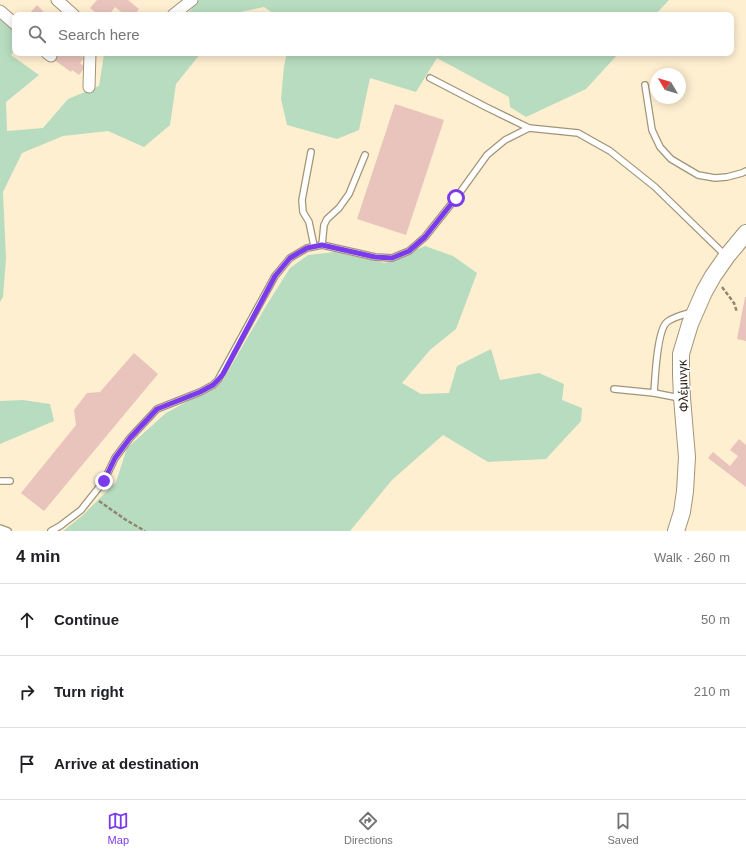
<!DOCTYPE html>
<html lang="en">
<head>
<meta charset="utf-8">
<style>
  body { margin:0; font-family:Arial,sans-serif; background:#f2f2f2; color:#202124 }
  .compass { position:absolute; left:650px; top:68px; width:36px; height:36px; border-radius:50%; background:#fff; box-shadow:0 2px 10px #0003; rotate:308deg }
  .stop { position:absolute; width:12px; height:12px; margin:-9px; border:3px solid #7c3aed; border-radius:50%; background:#fff }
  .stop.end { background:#7c3aed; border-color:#fff; box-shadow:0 1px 4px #0008 }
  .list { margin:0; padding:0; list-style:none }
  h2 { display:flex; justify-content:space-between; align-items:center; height:52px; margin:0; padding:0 16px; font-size:17px }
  h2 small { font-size:13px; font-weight:400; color:#757577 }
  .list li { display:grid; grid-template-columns:26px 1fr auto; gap:12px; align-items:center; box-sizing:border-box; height:72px; padding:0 16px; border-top:1px solid #e0e0e0 }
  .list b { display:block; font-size:15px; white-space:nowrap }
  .list em { font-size:13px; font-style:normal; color:#757577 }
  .icon { flex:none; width:22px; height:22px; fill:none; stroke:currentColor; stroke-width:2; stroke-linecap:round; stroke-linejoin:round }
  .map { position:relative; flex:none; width:746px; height:531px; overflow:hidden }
  .search { position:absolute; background:#fff; box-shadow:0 2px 10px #0003; left:12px; right:12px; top:12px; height:44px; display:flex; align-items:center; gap:10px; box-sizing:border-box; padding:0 14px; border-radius:8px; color:#757577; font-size:15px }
  .sheet { height:268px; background:#fff }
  nav { display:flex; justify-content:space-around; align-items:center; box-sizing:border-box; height:56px; border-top:1px solid #e0e0e0; background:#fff; font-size:11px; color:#757577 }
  nav a { display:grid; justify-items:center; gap:2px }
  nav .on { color:#7c3aed }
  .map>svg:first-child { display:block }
  .green { fill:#b8dcc0 }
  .building { fill:#e9c4bc }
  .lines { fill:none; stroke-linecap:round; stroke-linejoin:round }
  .lane-casing { stroke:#a29477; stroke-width:8 }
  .street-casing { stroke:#a29477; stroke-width:13 }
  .secondary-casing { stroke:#a29477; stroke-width:18 }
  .path { stroke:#918671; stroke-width:2.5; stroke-dasharray:4 2; stroke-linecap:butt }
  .lane { stroke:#fff; stroke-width:5.5 }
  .street { stroke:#fff; stroke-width:11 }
  .secondary { stroke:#fff; stroke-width:16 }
  .route { stroke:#7c3aed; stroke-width:5 }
  .labels { text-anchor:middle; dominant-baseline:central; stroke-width:3; stroke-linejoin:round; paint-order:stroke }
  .street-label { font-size:13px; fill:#251f14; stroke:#fefefe }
</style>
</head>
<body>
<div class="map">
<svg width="746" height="531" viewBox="0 0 746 531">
  <rect width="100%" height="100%" fill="#feefd0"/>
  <!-- green -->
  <g class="green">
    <path d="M199 0H669L655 15H276L264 7 231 14 230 15H185L191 10Z"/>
    <path d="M0 16 15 29V50L11 55 39 75 6 102 7 131 43 128 68 99 99 86 104 54 108 53H201L176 84 170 125 144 147 108 131 63 136 22 153 3 192 6 259 3 297 0 302Z"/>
    <path d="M287 53H619L586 89 526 117 510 107 509 97 437 58 416 92 370 78 359 130 337 139 287 125 281 99 284 66Z"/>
    <path d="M425 246 453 256 477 273 456 329 430 350 402 383 421 394 449 393 457 366 491 349 500 380 539 373 564 384 562 400 582 408 581 421 546 459 488 462 443 435 392 480 350 531H63L82 516 116 482 127 448 166 413 221 383 266 306 290 268 308 255 335 252 385 263Z"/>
    <path d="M23 400 50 404 54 421 0 444V401Z"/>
  </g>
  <!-- building -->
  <g class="building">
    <path d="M97 0H128L139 9 134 15H125L115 7 109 15H98L90 8Z"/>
    <path d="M37 5 47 15H28Z"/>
    <path d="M58 53H77L84 58 80 63 85 67 79 75 72 70 71 72 53 59Z"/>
    <path d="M395 104 444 120 406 235 357 219Z"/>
    <path d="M745 297H746V341L737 339Z"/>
    <path d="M134 353 158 374 44 511 21 493 76 425 74 410 87 393 100 392Z"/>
    <path d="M739 439 746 445V487L708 458 713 452 730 466 738 456 730 450Z"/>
  </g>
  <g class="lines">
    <defs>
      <g id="lane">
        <path d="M430 78 486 107 529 128"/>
        <path d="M645 85 652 130 660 147 671 159 698 175 715 178 727 177 742 173 746 171"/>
        <path d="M311 152 302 200 303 212 309 222 314 246"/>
        <path d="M322 245 324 225 327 219 339 208 349 194 365 155"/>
        <path d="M614 389 654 393 680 398"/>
        <path d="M654 393C655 379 657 330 667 322 673 317 685 314 693 312"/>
        <path d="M0 481H10"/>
        <path d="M0 528 8 531"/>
        <path d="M51 531 60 526 81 510 104 481 115 458 130 438 157 409 200 392 213 385 218 380 275 276 290 258 307 248 322 245 375 257 392 258 409 251 425 237 456 198 487 155 505 140 529 128 578 133 610 151 655 187 726 256"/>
      </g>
      <g id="street">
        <path d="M57 0 74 15"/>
        <path d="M0 11 15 24"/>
        <path d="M173 15 192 0"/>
        <path d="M47 53 51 56"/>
        <path d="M89 87 90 53"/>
      </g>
      <path id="secondary" d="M676 531 682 512 685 491 687 457 682 398 681 374V354L690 324 704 292 713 276 727 256 746 233"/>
    </defs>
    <!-- lane casing -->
    <use href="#lane" class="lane-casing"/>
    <!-- street casing -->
    <use href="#street" class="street-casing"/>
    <!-- secondary casing -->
    <use href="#secondary" class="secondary-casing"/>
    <!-- path -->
    <g class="path">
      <path d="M722 287 734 303 737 312"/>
      <path d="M99 501 126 520 145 531"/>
    </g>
    <!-- lane -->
    <use href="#lane" class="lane"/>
    <!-- street -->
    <use href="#street" class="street"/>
    <!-- secondary -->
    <use href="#secondary" class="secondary"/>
  </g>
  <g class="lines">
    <!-- route -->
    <path class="route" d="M104 481 115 458 130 438 157 409 200 392 213 385 218 380 223 374 275 276 290 258 307 248 322 245 375 257 392 258 409 251 425 237 456 198"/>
  </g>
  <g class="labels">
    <!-- street labels -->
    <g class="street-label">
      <text transform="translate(683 386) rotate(-92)">Φλέμινγκ</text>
    </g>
  </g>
</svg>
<svg class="compass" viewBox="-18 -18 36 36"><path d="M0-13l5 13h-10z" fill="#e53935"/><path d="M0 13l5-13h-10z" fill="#757577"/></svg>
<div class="stop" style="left:456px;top:198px"></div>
<div class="stop end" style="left:104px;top:481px"></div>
<div class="search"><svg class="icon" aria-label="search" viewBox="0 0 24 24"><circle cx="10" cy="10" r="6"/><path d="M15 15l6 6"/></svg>Search here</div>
</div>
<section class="sheet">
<h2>4 min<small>Walk · 260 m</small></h2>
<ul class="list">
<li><svg class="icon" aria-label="ahead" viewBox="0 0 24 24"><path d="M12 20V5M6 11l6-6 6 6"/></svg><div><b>Continue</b></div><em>50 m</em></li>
<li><svg class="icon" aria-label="right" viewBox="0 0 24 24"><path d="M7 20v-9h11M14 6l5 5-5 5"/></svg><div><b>Turn right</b></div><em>210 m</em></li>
<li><svg class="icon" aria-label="arrive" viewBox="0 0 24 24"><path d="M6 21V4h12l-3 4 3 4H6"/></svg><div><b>Arrive at destination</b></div></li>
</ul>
</section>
<nav>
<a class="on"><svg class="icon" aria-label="map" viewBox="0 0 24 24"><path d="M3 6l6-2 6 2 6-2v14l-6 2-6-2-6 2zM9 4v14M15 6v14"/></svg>Map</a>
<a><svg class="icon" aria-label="directions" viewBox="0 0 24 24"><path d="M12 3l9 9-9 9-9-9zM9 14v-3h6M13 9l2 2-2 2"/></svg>Directions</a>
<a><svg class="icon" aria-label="saved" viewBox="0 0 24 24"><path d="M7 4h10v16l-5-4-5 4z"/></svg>Saved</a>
</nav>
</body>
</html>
